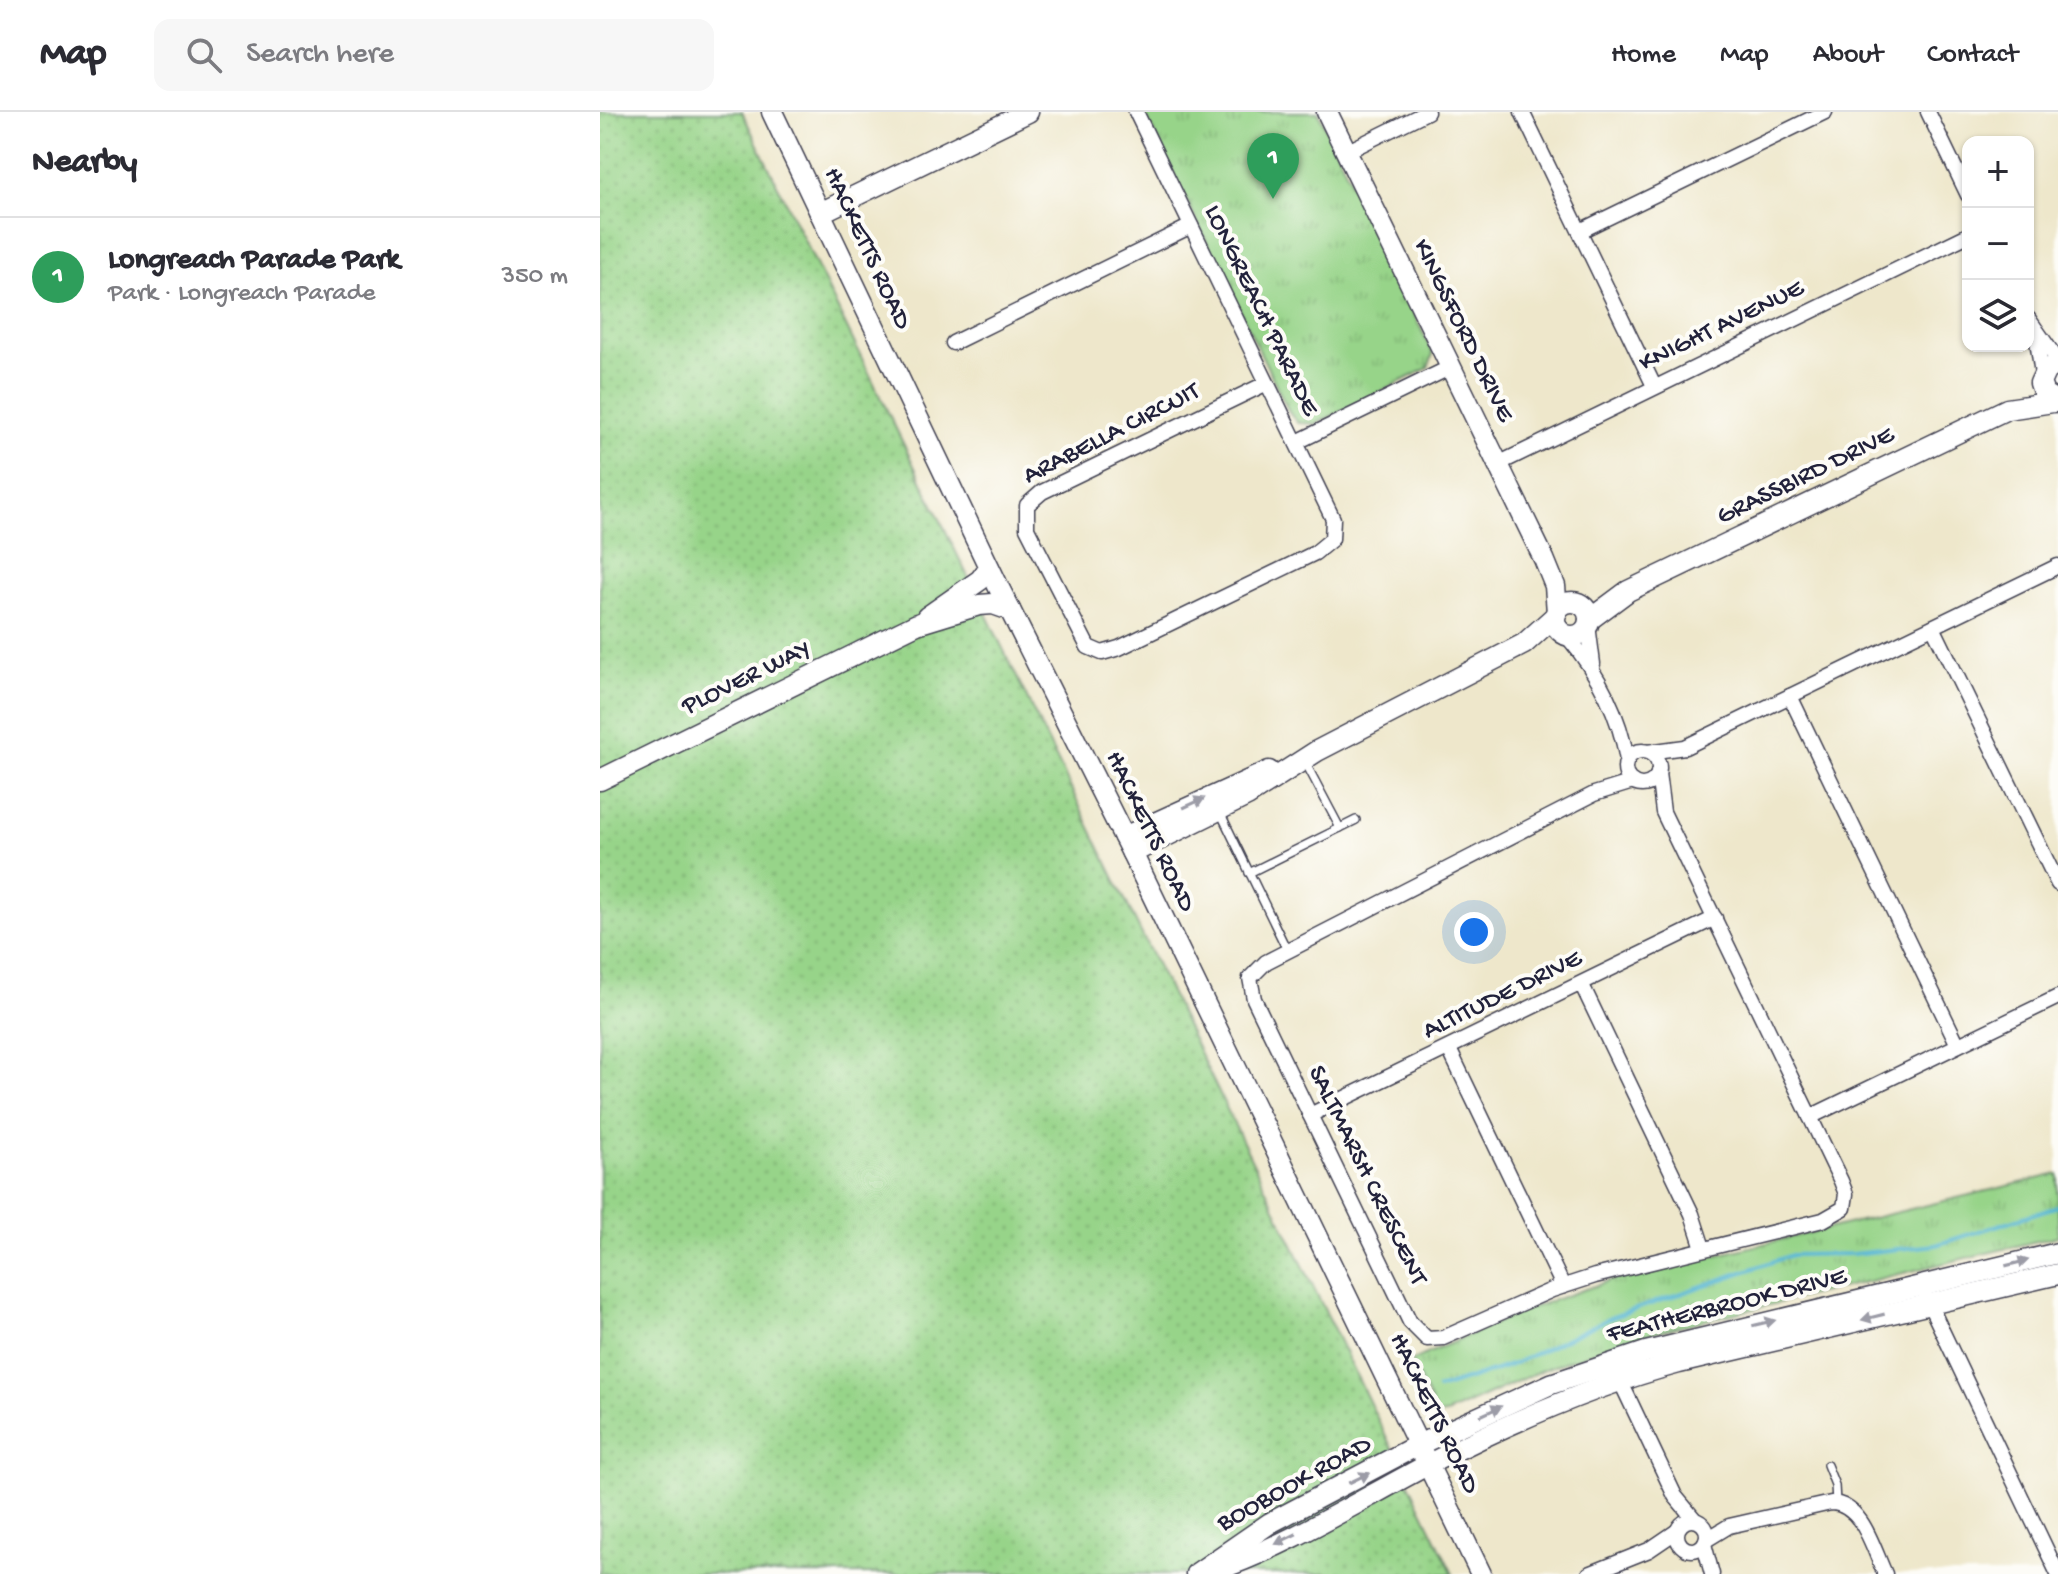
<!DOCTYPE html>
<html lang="en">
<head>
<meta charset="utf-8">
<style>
  body { margin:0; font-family:"Gochi Hand",sans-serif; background:#f7f7f7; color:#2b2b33 }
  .controls { position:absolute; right:24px; top:24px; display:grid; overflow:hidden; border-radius:16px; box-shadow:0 2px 6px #0004 }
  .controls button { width:72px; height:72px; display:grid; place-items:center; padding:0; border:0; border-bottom:2px solid #e1e1e2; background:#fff; color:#2b2b33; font:40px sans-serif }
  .you { position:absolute; left:874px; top:820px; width:28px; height:28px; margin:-20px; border:6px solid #fff; border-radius:50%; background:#1a73e8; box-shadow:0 0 0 12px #1a73e833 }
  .badge { display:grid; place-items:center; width:52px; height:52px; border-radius:50%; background:#c8321e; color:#fff; font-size:26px; font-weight:700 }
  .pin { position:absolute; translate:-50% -66px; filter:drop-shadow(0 2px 4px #0008) }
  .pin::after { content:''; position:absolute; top:42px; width:28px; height:24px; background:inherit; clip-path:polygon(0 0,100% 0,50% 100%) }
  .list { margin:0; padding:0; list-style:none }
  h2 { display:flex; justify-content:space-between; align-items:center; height:104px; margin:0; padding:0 32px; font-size:34px }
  h2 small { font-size:26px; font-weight:400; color:#7c7c81 }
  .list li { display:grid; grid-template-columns:52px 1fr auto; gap:24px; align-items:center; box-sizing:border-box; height:120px; padding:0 32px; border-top:2px solid #e1e1e2 }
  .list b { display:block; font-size:30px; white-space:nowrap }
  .list p { margin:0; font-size:26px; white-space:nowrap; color:#7c7c81 }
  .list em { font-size:26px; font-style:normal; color:#7c7c81 }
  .icon { flex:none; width:44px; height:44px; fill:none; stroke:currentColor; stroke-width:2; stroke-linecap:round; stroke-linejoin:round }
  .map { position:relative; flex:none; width:1458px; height:1462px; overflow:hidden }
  header { display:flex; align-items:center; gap:48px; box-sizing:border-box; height:112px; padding:0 40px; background:#fff; border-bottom:2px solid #e1e1e2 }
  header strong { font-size:38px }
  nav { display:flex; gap:44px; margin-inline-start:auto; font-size:28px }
  .search { width:560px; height:72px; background:#f7f7f7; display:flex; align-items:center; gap:20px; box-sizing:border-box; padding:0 28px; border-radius:16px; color:#7c7c81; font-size:30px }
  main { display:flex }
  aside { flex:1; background:#fff }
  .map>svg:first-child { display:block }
  .grass { fill:url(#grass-dots); stroke:#5c7b62; stroke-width:2 }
  .park { fill:url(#park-tufts); stroke:#5c7b62; stroke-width:2 }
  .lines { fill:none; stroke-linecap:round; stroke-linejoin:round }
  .stream { stroke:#54b6d3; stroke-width:4 }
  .lane-casing { stroke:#414051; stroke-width:10 }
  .street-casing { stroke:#414051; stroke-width:17 }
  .secondary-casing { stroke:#414051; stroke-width:23 }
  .lane { stroke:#fff; stroke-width:7 }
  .street { stroke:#fff; stroke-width:14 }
  .secondary { stroke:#fff; stroke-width:20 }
  .oneway { fill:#9c9ca7 }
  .labels { text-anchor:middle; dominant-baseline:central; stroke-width:8; stroke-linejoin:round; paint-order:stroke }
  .street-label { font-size:26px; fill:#22223b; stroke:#fdfcf7 }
</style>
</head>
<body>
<header>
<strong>Map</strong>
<div class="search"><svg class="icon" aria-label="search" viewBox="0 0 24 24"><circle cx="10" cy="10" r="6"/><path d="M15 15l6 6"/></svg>Search here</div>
<nav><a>Home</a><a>Map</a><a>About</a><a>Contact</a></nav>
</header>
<main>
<aside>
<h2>Nearby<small></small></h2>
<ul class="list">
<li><span class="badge" style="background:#2e9e5b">1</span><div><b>Longreach Parade Park</b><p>Park · Longreach Parade</p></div><em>350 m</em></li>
</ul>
</aside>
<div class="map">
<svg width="1458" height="1462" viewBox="0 0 1458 1462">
  <defs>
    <pattern id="grass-dots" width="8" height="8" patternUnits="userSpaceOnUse" patternTransform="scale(2)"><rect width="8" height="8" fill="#97d489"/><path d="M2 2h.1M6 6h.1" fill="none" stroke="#82b677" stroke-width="1.8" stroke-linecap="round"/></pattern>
    <pattern id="park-tufts" width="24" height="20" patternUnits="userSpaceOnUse" patternTransform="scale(2)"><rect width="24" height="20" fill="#97d489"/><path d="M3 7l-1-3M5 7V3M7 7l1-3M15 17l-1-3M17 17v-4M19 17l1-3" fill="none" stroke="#82b677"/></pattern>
  </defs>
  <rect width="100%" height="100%" fill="#fdfcf7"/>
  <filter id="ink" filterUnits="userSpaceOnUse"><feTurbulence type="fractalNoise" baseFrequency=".0125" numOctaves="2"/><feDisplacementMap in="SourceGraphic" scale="16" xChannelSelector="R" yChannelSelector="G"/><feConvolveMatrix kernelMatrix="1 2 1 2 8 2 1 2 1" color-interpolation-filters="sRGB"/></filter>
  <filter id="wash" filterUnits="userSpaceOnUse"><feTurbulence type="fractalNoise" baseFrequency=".006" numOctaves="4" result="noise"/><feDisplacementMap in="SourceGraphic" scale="32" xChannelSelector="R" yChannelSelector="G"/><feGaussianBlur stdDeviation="1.8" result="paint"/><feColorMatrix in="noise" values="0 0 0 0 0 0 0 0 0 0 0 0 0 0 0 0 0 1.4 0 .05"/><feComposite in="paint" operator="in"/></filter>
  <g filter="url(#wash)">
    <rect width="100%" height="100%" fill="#eee7cb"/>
    <!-- grass -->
    <path class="grass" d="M0 0H142L853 1462H0Z"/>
    <!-- park -->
    <g class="park">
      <path d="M544 0H718L833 242 828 256 716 312 698 311 690 302Z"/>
      <path d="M1458 1062V1124L1044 1223 942 1258 846 1302 838 1303 834 1297 811 1249 922 1199 1012 1168Z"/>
    </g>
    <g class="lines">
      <!-- stream -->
      <path class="stream" d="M838 1277 911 1253 1010 1206 1192 1143 1252 1142 1336 1133 1458 1094"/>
    </g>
  </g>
  <g filter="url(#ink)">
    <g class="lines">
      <defs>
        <g id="lane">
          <path d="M621 702 687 838"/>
          <path d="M740 716 756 708"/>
          <path d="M649 761 740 716 704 648"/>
          <path d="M1227 1353 1235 1373 1236 1391"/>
        </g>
        <g id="street">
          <path d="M536 0 733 407 732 427 715 441 519 536 502 541 488 535 427 416V393L442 380 667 271"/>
          <path d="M922 0 1054 274"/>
          <path d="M1328 0 1368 83"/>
          <path d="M746 40 827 0"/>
          <path d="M980 119 1225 0"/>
          <path d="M1428 206 1458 249"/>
          <path d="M1436 222 1442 262"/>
          <path d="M353 231 591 114"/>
          <path d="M697 330 851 255"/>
          <path d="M898 352 1368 123"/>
          <path d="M988 513 993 552"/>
          <path d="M1333 515 1458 772"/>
          <path d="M967 524C998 561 1019 600 1027 648"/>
          <path d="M1190 584 1358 933"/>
          <circle cx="1042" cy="656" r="17"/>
          <path d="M1048 640 1085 635 1458 454"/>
          <path d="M1033 670 994 682 666 850 650 866 654 887 810 1210 827 1227 843 1226 952 1178 995 1164 1223 1108 1244 1096 1246 1082 1241 1069 1063 700 1058 661"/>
          <path d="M982 873 1092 1102 1103 1136"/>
          <path d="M849 937 963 1174"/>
          <path d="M710 1003 1115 806"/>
          <path d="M1210 1005 1458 885"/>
          <path d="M1326 1185 1458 1462"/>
          <path d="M1017 1262 1075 1384 1095 1408"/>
          <circle cx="1092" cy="1423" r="15"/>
          <path d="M1106 1428 1129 1414 1231 1391C1263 1392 1273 1437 1285 1462"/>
          <path d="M1104 1432 1112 1462"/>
          <path d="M989 1462 1049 1438 1077 1419"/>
        </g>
        <g id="secondary">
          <path d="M172 0 399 476 532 741 881 1462"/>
          <path d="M727 0 944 447 955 474 957 500"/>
          <path d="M220 101 428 0"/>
          <path d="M1458 252 1446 258 1440 271 1444 282 1458 290"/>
          <circle cx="972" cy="507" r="17"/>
          <path d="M327 505 380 468 389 456"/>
          <path d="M989 508 1028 479 1407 297 1453 290"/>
          <path d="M0 668 317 512 379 493 393 492 410 498"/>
          <path d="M524 725 669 659"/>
          <path d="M532 741 647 684 717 639 924 532 955 504"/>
          <path d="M614 1459C690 1433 760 1388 831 1351 910 1310 993 1274 1079 1251L1458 1162"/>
          <path d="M596 1462 670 1411 820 1332 951 1272 1046 1240 1458 1141"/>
        </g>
      </defs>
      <!-- lane casing -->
      <use href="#lane" class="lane-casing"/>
      <!-- street casing -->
      <use href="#street" class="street-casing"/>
      <!-- secondary casing -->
      <use href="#secondary" class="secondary-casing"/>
      <!-- lane -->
      <use href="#lane" class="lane"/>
      <!-- street -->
      <use href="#street" class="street"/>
      <!-- secondary -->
      <use href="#secondary" class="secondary"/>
    </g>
    <!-- one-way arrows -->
    <defs><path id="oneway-solid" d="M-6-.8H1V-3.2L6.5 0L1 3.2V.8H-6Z" transform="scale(2)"/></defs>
    <g class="oneway">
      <use href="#oneway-solid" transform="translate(594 691) rotate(-25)"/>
      <use href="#oneway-solid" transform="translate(1417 1151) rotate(-14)"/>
      <use href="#oneway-solid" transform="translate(1273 1205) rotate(166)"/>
      <use href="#oneway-solid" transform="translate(1164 1211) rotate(-13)"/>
      <use href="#oneway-solid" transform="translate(891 1299) rotate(-25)"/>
      <use href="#oneway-solid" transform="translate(759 1366) rotate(-26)"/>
      <use href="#oneway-solid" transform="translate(686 1427) rotate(154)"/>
    </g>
  </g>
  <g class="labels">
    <!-- street labels -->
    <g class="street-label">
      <text transform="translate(266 137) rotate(65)">HACKETTS ROAD</text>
      <text transform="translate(660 199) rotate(64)">LONGREACH PARADE</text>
      <text transform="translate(1122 215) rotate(-26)">KNIGHT AVENUE</text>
      <text transform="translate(862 219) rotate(64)">KINGSFORD DRIVE</text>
      <text transform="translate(512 323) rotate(-27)">ARABELLA CIRCUIT</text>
      <text transform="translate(1206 365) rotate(-26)">GRASSBIRD DRIVE</text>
      <text transform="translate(147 567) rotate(-26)">PLOVER WAY</text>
      <text transform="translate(549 720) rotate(64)">HACKETTS ROAD</text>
      <text transform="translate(903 884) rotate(-26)">ALTITUDE DRIVE</text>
      <text transform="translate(766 1064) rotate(64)">SALTMARSH CRESCENT</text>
      <text transform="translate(1127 1195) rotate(-14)">FEATHERBROOK DRIVE</text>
      <text transform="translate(833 1302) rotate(64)">HACKETTS ROAD</text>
      <text transform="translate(695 1373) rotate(-29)">BOOBOOK ROAD</text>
    </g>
  </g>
</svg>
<div class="controls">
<button>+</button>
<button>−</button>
<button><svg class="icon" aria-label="layers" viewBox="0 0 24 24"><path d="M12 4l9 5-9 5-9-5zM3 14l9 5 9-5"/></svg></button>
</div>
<div class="you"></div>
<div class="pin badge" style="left:673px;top:87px;background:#2e9e5b">1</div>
</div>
</main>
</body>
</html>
